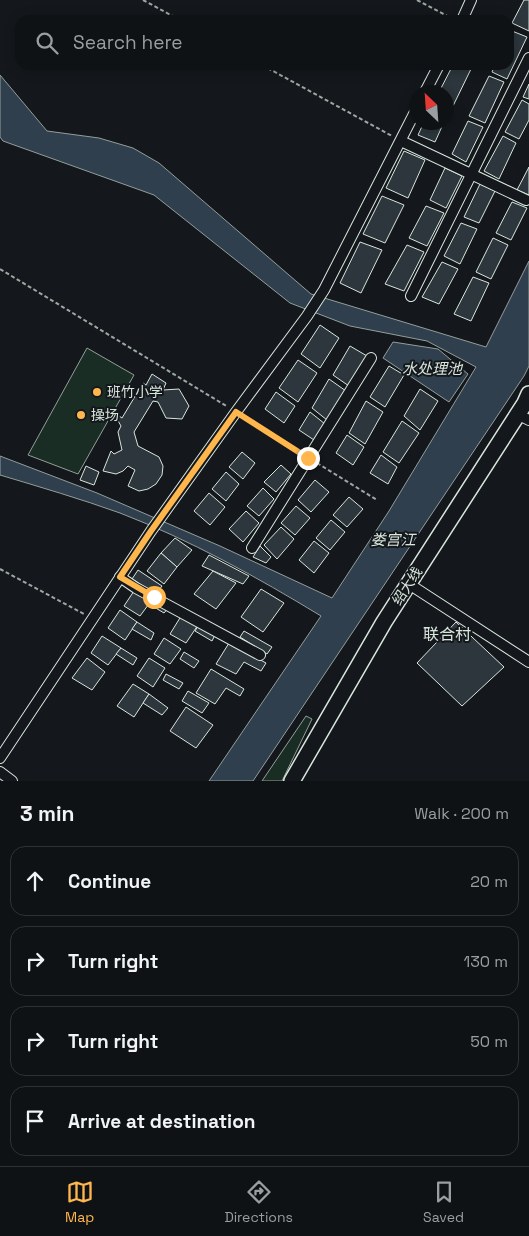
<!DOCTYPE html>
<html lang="en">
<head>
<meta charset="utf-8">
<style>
  body { margin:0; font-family:"Space Grotesk","Noto Sans SC",sans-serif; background:#1d2022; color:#f1f3f6 }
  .compass { position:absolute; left:409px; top:85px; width:45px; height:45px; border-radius:50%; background:#0f1215; box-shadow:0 2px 12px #0003; rotate:335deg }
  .stop { position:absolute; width:15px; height:15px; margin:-11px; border:4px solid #ffb74d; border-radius:50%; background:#fff }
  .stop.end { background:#ffb74d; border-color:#fff; box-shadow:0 1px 5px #0008 }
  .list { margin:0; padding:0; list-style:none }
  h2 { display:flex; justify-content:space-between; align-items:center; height:65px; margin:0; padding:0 20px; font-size:21px }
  h2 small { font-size:16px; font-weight:400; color:#9b9ea0 }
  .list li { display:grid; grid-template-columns:32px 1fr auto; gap:15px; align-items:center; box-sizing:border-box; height:70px; margin:0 10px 10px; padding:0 10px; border:1px solid #2f3234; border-radius:15px }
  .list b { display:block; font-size:19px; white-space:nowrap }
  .list em { font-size:16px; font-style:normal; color:#9b9ea0 }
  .icon { flex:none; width:28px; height:28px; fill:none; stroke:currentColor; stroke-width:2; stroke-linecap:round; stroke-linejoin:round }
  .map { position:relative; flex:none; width:529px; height:781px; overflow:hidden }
  .search { position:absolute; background:#0f1215; box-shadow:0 2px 12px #0003; left:15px; right:15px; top:15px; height:55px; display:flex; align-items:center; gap:12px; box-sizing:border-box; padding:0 18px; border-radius:15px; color:#9b9ea0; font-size:19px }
  .sheet { height:385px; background:#0f1215 }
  nav { display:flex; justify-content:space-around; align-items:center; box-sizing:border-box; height:70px; border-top:1px solid #2f3234; background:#0f1215; font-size:14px; color:#9b9ea0 }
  nav a { display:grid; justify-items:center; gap:2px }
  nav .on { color:#ffb74d }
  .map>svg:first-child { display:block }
  .green { fill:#1a2d24; stroke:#939e99 }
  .water { fill:#2f3f4d; stroke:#939e99 }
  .building { fill:#2c363c; stroke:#d8e6dc }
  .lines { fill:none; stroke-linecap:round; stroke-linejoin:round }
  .minor-casing { stroke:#d8e6dc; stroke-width:12 }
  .primary-casing { stroke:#d8e6dc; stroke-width:18 }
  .path { stroke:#9da8a2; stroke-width:2; stroke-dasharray:4 2.5; stroke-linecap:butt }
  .minor { stroke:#14181c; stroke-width:10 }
  .primary { stroke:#14181c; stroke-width:15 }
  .route { stroke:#ffb74d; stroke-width:6 }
  .poi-dot { fill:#ffb74d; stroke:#14181c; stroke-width:2 }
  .labels { text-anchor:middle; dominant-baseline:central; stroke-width:4; stroke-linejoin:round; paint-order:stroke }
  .poi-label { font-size:14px; fill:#d8e6dc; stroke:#14181c; text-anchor:start }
  .street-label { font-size:14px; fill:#d8e6dc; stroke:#14181c }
  .water-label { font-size:15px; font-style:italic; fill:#d8e6dc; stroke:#14181c }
  .quarter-label { font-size:16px; fill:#d8e6dc; stroke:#14181c }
</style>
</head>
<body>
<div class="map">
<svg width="529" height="781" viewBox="0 0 529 781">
  <rect width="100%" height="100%" fill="#14181c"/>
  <!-- green -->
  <g class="green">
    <path d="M87 348 134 375 78 474 28 455Z"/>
    <path d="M306 716 312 719 282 781H262Z"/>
  </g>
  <!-- water -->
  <g class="water">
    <path d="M0 75 47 131 99 138 133 148 159 163 311 294 486 347 529 261V366L524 376 253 781H209L321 616C257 577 190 540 120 513 81 499 40 487 0 475V456L97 493 220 546 332 598 389 511 476 367 427 341 350 326 290 303 154 195 3 141 0 137Z"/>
    <path d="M393 342 438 349 468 374 449 402 383 358Z"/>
  </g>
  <!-- building -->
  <g class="building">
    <path d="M524 0H529V31L512 23Z"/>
    <path d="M475 16 486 20H473Z"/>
    <path d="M512 31 527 37 507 79 492 72 495 65H509V37Z"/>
    <path d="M453 65H462L471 69 453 106 446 104V92H439Z"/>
    <path d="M489 76 504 82 485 123 469 116Z"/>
    <path d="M529 84V99L523 97Z"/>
    <path d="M522 100 529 104V120L519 139 505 132Z"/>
    <path d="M468 121 483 127 466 162 452 154Z"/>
    <path d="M424 122H444L435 142 418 135Z"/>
    <path d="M503 136 516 143 499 179 484 171Z"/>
    <path d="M404 151 425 160 408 198 386 188Z"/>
    <path d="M529 167V195L517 190Z"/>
    <path d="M445 168 462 176 446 208 430 200Z"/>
    <path d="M480 184 495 191 479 223 464 217Z"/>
    <path d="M382 196 404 205 385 243 363 234Z"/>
    <path d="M512 202 527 208 511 240 496 233Z"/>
    <path d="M426 206 444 213 427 246 409 238Z"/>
    <path d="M461 223 477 229 460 264 444 256Z"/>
    <path d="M493 238 508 245 491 279 476 272Z"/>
    <path d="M360 242 382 250 361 293 340 283Z"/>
    <path d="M407 245 424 252 404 291 385 284Z"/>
    <path d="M442 262 458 269 439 304 422 297Z"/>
    <path d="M473 277 489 283 471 321 454 314Z"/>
    <path d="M320 325 339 338 320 368 301 354Z"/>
    <path d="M350 346 367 356 349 386 333 375Z"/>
    <path d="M298 360 317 373 298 402 279 388Z"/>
    <path d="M389 366 404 375 385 407 370 397Z"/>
    <path d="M152 374 166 383 163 390 179 389 189 406 182 419 166 418 158 402 153 401 134 432 138 446 159 457 163 466 162 475 156 484 148 489 139 491 128 486 135 470 128 466 123 471 116 474 103 471 111 451 114 454 122 450 118 432 121 426 117 419 119 416 122 418 143 383 146 385Z"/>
    <path d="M329 379 346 391 327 420 312 408Z"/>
    <path d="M420 389 438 401 420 430 404 416Z"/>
    <path d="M276 392 295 406 284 423 265 409Z"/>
    <path d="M366 401 383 412 365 444 349 433Z"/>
    <path d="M310 412 325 424 314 440 299 430Z"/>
    <path d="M402 421 419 433 399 463 383 452Z"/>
    <path d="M347 435 364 447 353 465 336 453Z"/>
    <path d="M242 452 255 463 243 479 229 467Z"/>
    <path d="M381 455 397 467 388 484 370 473Z"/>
    <path d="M281 465 291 474 276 492 264 482Z"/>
    <path d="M86 466 99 472 94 485 80 480Z"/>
    <path d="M226 472 239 484 226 501 212 489Z"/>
    <path d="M315 480 329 492 311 512 298 500Z"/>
    <path d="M263 488 274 499 259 516 247 506Z"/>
    <path d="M209 493 225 507 210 525 194 511Z"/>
    <path d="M349 497 363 509 347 527 333 515Z"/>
    <path d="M296 506 310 518 295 535 281 523Z"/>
    <path d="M246 511 259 523 243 542 229 529Z"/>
    <path d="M331 520 345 532 330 550 316 538Z"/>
    <path d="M281 527 294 539 277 559 264 545Z"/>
    <path d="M175 538 192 550 177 567 161 553Z"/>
    <path d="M314 541 329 553 314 573 299 560Z"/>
    <path d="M260 546 271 557 266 563 253 557Z"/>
    <path d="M161 553 177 567 164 584 147 571Z"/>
    <path d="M209 555 249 576 243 584 202 566Z"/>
    <path d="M138 570 162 586 156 594 132 579Z"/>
    <path d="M213 571 236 583 216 609 194 594Z"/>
    <path d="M136 588 154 597 140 616 124 606Z"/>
    <path d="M261 589 284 603 263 632 241 617Z"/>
    <path d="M154 597 170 606 164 613 149 604Z"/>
    <path d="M120 610 137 622 125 640 108 628Z"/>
    <path d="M183 613 200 622 186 643 170 634Z"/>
    <path d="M137 622 154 633 151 640 132 629Z"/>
    <path d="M456 622 504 667 462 706 417 663Z"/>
    <path d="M198 626 215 635 212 641 195 631Z"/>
    <path d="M244 631 272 647 267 654 240 637Z"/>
    <path d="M102 636 121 648 108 665 91 653Z"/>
    <path d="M164 638 181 649 170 664 154 654Z"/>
    <path d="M229 643 266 663 261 671 244 662 236 674 216 664Z"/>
    <path d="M121 648 137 658 133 665 116 654Z"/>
    <path d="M184 652 199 661 194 668 180 659Z"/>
    <path d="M87 658 105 672 92 690 72 678Z"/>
    <path d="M149 658 165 668 153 687 137 676Z"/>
    <path d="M211 669 244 689 240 696 226 688 215 704 196 693Z"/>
    <path d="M166 674 183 683 179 689 163 680Z"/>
    <path d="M133 684 149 694 134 717 117 706Z"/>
    <path d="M188 691 209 703 202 713 182 701Z"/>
    <path d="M149 694 168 708 162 715 143 703Z"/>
    <path d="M186 707 213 725 196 748 170 731Z"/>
  </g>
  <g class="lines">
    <defs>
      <g id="minor">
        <path d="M462 20 471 0"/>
        <path d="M425 92 439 65"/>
        <path d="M401 141 526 200"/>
        <path d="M411 296 529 58"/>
        <path d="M517 414 529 420"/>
        <path d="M252 548 371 358"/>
        <path d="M120 577 136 588 260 655"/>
        <path d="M409 584 529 662"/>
        <path d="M0 758 151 531 236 412 307 316 324 290 416 110"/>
        <path d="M0 772 12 781"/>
      </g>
      <path id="primary" d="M292 781 384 622 525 403 529 394"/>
    </defs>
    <!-- minor casing -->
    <use href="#minor" class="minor-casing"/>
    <!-- primary casing -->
    <use href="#primary" class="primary-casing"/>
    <!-- path -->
    <g class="path">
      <path d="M143 0 180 20"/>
      <path d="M417 0 453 19"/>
      <path d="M262 65 392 136"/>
      <path d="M0 269 228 407"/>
      <path d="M245 418 300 453"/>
      <path d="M317 463 377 500"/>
      <path d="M0 569 84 614"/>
    </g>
    <!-- minor -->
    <use href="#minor" class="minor"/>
    <!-- primary -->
    <use href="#primary" class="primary"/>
  </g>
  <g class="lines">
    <!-- route -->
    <path class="route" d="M154 597 120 577 151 531 236 412 308 458"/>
  </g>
  <!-- markers -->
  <g class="poi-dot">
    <circle cx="97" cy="392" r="5"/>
    <circle cx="81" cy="415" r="5"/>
  </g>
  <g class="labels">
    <!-- poi labels -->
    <g class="poi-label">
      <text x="107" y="392">班竹小学</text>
      <text x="91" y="415">操场</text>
    </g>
    <!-- street labels -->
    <g class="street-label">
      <text transform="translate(407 586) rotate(-57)">绍大线</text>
    </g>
    <!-- water labels -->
    <g class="water-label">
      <text x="432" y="368">水处理池</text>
      <text x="393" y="539">娄宫江</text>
    </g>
    <!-- quarter labels -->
    <g class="quarter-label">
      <text x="447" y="634">联合村</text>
    </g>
  </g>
</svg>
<svg class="compass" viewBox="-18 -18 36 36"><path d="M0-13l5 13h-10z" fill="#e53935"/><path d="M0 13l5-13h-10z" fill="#9b9ea0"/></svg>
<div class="stop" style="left:154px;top:597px"></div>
<div class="stop end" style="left:308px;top:458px"></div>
<div class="search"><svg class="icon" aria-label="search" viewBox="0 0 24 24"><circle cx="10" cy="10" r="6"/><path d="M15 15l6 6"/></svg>Search here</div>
</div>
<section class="sheet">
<h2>3 min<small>Walk · 200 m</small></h2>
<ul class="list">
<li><svg class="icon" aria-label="ahead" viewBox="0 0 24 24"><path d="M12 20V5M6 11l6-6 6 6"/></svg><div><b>Continue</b></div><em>20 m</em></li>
<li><svg class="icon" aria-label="right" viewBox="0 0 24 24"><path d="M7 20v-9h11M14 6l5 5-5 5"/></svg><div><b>Turn right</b></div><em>130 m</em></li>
<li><svg class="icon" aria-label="right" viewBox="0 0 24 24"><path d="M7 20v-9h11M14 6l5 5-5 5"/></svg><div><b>Turn right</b></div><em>50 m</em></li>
<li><svg class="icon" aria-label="arrive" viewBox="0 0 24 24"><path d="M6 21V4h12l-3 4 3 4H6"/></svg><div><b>Arrive at destination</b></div></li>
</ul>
</section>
<nav>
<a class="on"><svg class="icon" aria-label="map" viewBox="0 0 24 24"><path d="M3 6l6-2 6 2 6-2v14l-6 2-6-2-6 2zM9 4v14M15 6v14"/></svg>Map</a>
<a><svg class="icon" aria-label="directions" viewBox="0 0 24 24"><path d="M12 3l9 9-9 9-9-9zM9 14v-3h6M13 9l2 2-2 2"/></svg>Directions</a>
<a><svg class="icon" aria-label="saved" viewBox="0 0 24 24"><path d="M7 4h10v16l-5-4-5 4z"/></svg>Saved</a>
</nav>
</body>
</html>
